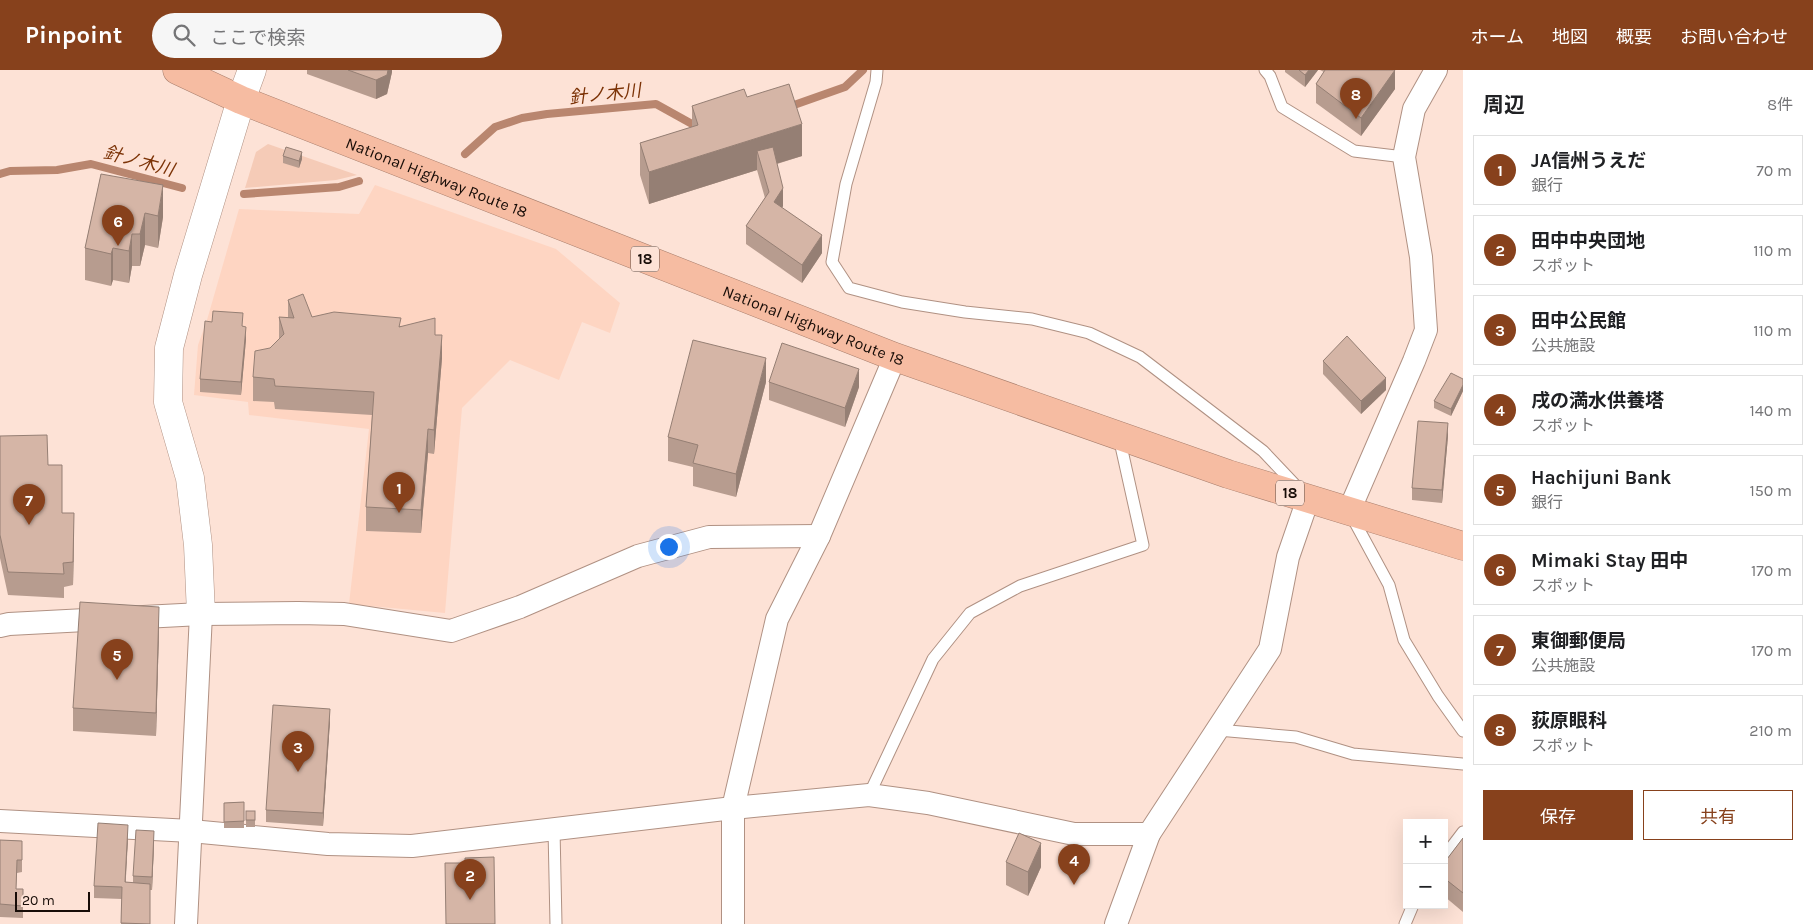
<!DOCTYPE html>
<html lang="ja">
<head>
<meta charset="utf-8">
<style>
  body { margin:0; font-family:Karla,"Noto Sans JP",sans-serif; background:#f6f6f6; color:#202124 }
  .controls { position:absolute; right:15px; bottom:15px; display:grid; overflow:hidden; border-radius:0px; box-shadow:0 5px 20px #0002 }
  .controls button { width:45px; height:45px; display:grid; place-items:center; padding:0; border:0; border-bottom:1px solid #e0e0e0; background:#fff; color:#202124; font:25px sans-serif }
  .scale { position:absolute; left:15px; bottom:12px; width:75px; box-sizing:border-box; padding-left:5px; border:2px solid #170c07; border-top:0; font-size:14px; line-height:18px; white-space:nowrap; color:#170c07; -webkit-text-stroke:4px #fde2d6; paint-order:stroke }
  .you { position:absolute; left:668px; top:476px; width:18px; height:18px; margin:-12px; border:4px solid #fff; border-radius:50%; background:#1a73e8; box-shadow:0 0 0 8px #1a73e833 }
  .badge { display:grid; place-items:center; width:32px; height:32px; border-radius:50%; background:#87411c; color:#fff; font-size:16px; font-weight:700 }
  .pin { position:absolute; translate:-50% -41px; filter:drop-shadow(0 1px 2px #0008) }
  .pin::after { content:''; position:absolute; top:26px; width:18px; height:15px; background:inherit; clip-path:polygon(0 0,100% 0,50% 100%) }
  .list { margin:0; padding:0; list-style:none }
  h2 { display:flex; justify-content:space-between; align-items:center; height:65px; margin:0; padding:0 20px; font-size:21px }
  h2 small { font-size:16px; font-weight:400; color:#757577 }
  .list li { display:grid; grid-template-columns:32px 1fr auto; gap:15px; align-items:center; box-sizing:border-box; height:70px; margin:0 10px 10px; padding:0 10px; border:1px solid #e0e0e0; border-radius:0px }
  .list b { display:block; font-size:19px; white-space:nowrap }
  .list p { margin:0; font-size:16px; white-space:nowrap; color:#757577 }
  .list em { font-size:16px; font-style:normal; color:#757577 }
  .actions { display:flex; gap:10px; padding:15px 20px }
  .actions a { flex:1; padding:11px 0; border:1px solid #87411c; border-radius:0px; text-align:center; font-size:18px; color:#87411c }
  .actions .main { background:#87411c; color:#fff }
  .icon { flex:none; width:28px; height:28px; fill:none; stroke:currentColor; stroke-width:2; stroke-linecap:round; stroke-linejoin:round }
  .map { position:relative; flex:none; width:1463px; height:854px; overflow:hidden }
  header { display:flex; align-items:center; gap:30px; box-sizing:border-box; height:70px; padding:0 25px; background:#87411c; color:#fff }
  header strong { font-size:24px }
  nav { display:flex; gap:28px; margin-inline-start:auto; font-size:18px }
  .search { width:350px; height:45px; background:#f6f6f6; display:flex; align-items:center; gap:12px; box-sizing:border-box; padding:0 18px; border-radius:28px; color:#757577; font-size:19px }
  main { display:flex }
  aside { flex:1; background:#fff }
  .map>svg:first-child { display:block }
  .built { fill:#fed5c2 }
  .green { fill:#f5cbb7 }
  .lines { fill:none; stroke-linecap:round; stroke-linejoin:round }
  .stream { stroke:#b9866f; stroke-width:8 }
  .lane-casing { stroke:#b09183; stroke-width:13 }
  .street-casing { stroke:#b09183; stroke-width:24 }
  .secondary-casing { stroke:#b09183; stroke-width:29 }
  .highway-casing { stroke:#a87e6c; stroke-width:29 }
  .lane { stroke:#fff; stroke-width:11 }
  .street { stroke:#fff; stroke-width:22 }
  .secondary { stroke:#fff; stroke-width:28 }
  .highway { stroke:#f6bca2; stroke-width:28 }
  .wall { fill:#b79c8f }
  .shaded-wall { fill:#957f74 }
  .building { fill:#d5b5a6; stroke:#957f74 }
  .labels { text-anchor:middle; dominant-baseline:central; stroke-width:4.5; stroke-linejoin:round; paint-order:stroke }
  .shield { fill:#fde2d6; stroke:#5c4c45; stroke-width:1 }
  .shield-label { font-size:15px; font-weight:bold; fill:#170c07 }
  .street-label { font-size:16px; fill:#170c07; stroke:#fde2d6 }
  .water-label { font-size:18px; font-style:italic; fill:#7c3307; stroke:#fde2d6 }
</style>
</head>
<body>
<header>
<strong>Pinpoint</strong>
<div class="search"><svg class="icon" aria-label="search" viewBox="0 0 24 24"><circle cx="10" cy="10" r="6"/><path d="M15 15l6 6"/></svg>ここで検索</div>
<nav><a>ホーム</a><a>地図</a><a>概要</a><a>お問い合わせ</a></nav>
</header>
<main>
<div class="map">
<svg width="1463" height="854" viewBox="0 0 1463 854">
  <rect width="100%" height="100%" fill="#fde2d6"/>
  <!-- built -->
  <path class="built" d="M375 115 556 179 620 233 610 263 582 252 559 310 510 290 462 338 445 543 349 534 369 359 249 345 248 332 194 325 198 275 207 250 239 139 359 144Z"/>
  <!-- green -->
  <path class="green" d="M268 74 357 105 336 110 245 118 256 82Z"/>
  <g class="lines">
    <!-- stream -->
    <g class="stream">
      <path d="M787 35H794L845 17 863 0"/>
      <path d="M465 84 495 57 522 48 547 44 656 34 692 54 701 51"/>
      <path d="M0 104 10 101 57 100 91 94 182 118"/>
      <path d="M244 124 339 117 359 111"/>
    </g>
    <defs>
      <g id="lane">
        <path d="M877 0 876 12 846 114 832 192 849 218 902 232 965 242 1032 249 1089 263 1140 287 1263 381 1298 418"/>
        <path d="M1265 0 1270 6 1282 37 1354 81 1404 87"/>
        <path d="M1351 445 1389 515 1404 570 1438 626 1463 661"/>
        <path d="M1218 660 1296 667 1353 684 1463 694"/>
        <path d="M869 725 933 589 970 543 1020 516 1143 475 1119 367"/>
        <path d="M554 759 556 854"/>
        <path d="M1444 787 1463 762"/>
        <path d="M1405 854 1413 835"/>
      </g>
      <g id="street">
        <path d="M1349 441 1414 291 1426 260 1421 187 1404 87 1414 39 1436 0"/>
        <path d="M0 556 9 554 201 544 298 543 344 544 451 561 520 537 638 486 709 467 819 466"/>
        <path d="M0 751 191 761 328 774 412 776 733 738 869 725 928 733 1074 764H1149"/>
        <path d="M186 854 201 544"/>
        <path d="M733 854V738L777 549 819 466 895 287"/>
        <path d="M1116 854 1149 764 1270 579 1288 487 1308 429"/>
      </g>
      <path id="secondary" d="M201 544 198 475 190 408 168 332 169 278 188 205 241 30 252 0"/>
      <g id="highway">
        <path id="s1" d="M177 0 241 30 895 287 1228 404 1463 476"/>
      </g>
    </defs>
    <!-- lane casing -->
    <use href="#lane" class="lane-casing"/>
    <!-- street casing -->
    <use href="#street" class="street-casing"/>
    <!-- secondary casing -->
    <use href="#secondary" class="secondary-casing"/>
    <!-- highway casing -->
    <use href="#highway" class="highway-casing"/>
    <!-- lane -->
    <use href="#lane" class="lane"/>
    <!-- street -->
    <use href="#street" class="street"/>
    <!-- secondary -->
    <use href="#secondary" class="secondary"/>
    <!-- highway -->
    <use href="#highway" class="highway"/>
  </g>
  <!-- wall -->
  <g class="wall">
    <path d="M307 0H392V2L387 24 376 29 307 4Z"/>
    <path d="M1285 0H1318L1305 17 1285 2Z"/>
    <path d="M1320 0H1395V19L1361 66 1316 33V14L1324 2Z"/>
    <path d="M747 27 802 86 777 94 783 136 782 138 822 183 802 213 746 174V156L765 128 757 100 649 134 640 105V73L692 57V36Z"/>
    <path d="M283 86 302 89 299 98 283 93Z"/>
    <path d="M101 104 163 147 158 178 145 175 140 196H132L129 213 113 210 111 216 85 210V178Z"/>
    <path d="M288 230 312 247 401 256 435 265 442 288 434 384 428 383 421 463 366 461V437L372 345 275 339 274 332 253 331V307L270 278 279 270V247L288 248Z"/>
    <path d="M243 256 246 269 241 325 200 322V309Z"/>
    <path d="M1323 291 1386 320 1361 344 1323 304Z"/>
    <path d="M1463 309V321L1451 346 1434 338V331Z"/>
    <path d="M766 312 736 427 693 416V397L668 391V367Z"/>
    <path d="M769 312 859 317 845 357 769 330Z"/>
    <path d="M0 366 48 395 62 443 74 466 73 515 64 517V528L8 525 0 488Z"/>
    <path d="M1448 366 1442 433 1412 430V418Z"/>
    <path d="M159 560 156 666 73 661V638Z"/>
    <path d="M330 651 323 756 266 752V740Z"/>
    <path d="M244 732V758H224V733Z"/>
    <rect x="246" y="741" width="9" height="16"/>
    <path d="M128 768 125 812 133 813V806L154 774 152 820H150V854H121L122 829 94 828V816Z"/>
    <path d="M1463 768V842L1444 826V793Z"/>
    <path d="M0 770 22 771V802L17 803 16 819H23V848L0 847Z"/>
    <path d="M1006 792 1041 797 1028 826 1006 815Z"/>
  </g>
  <!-- shaded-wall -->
  <g class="shaded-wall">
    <path d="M388 0H392V2L387 24 376 29V10Z"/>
    <path d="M1309 0H1318L1305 17V5Z"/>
    <path d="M1395 0V19L1361 66V48Z"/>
    <path d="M802 54V86L762 98 757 81V100L649 134V102Z"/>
    <path d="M302 82V89L299 98V91Z"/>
    <path d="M163 115V147L158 178V146Z"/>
    <path d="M783 118V136L774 151V132Z"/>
    <path d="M145 143V175L140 196V164Z"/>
    <path d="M132 164V196L129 213V181Z"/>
    <path d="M822 165V183L802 213V195Z"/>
    <path d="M113 178V210L111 216V184Z"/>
    <path d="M246 257V269L241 325V312Z"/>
    <path d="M442 265V288L434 384V360Z"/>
    <path d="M766 288V312L736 427V404Z"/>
    <path d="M859 299V317L845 357V338Z"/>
    <path d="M1386 308V320L1361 344V331Z"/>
    <path d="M1463 315V321L1451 346V339Z"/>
    <path d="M1448 353V366L1442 433V420Z"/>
    <path d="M428 359V383L421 463V440Z"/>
    <path d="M74 443V466L73 515V492Z"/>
    <path d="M159 537V560L156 666V643Z"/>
    <path d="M330 639V651L323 756V743Z"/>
    <path d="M128 755V768L125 825V812Z"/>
    <path d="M154 761V774L152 820V807Z"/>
    <path d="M1041 773V797L1028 826V802Z"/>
  </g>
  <!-- building -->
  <g class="building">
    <path d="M348 0H388L387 5 376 10Z"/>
    <path d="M1299 0H1309L1305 5Z"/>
    <path d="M1325 0H1395L1361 48 1316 14Z"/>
    <path d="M789 14 802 54 649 102 640 73 698 55 692 36 744 19 747 27Z"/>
    <path d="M286 77 302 82 299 91 283 86Z"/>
    <path d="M773 77 783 118 774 132 822 165 802 195 746 156 769 122 757 81Z"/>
    <path d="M101 104 163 115 158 146 145 143 140 164H132L129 181 113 178 111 184 85 178Z"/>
    <path d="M303 224 312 247 334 242 401 248 399 257 435 248V265H442L434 360 428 359 421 440 366 437 374 322 275 316 274 309 253 307 255 281 270 278 284 264 279 247 294 248 288 230Z"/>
    <path d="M213 241 243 243 242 256 246 257 241 312 200 309 205 251 212 252Z"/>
    <path d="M1347 266 1386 308 1361 331 1323 291Z"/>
    <path d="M693 270 766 288 736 404 693 393 698 375 668 367Z"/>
    <path d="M782 273 859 299 845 338 769 312Z"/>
    <path d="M1451 303 1463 309V315L1451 339 1434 331Z"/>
    <path d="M1418 351 1448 353 1442 420 1412 418Z"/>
    <path d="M47 365 48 395H62V443H74L73 492 63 493 64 504 8 502 0 465V366Z"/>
    <path d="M80 532 159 537 156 643 73 638Z"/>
    <path d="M273 635 330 639 323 743 266 740Z"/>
    <path d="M244 732V751L224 752V733Z"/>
    <rect x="246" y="741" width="9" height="9"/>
    <path d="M98 753 128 755 125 812 150 814V854L121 853 122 817 94 816Z"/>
    <path d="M136 760 154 761 152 807 133 806Z"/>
    <path d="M1019 763 1041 773 1028 802 1006 792Z"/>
    <path d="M1463 768V823L1444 808V793Z"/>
    <path d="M0 770 22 771V790H17L16 819H23V836L0 834Z"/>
    <path d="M494 787 495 854H446L445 793H465V788Z"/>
  </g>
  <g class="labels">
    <!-- shield labels -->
    <g class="shield">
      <rect x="631" y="176.5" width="28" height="25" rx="4"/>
      <rect x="1276" y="410.5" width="28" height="25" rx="4"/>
    </g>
    <g class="shield-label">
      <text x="645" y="189">18</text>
      <text x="1290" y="423">18</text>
    </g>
    <!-- street labels -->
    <g class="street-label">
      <text stroke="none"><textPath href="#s1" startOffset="281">National Highway Route 18</textPath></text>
      <text stroke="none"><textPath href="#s1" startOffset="686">National Highway Route 18</textPath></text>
    </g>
    <!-- water labels -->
    <g class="water-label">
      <text transform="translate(605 24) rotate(-6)">針ノ木川</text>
      <text transform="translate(139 91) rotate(15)">針ノ木川</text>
    </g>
  </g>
</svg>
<div class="controls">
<button>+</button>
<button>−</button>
</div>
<div class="scale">20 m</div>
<div class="you"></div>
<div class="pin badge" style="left:399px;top:443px">1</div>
<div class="pin badge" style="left:470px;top:830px">2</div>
<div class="pin badge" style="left:298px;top:702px">3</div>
<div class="pin badge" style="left:1074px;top:815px">4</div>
<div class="pin badge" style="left:117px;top:610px">5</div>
<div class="pin badge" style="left:118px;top:176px">6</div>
<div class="pin badge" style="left:29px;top:455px">7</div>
<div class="pin badge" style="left:1356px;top:49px">8</div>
</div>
<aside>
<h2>周辺<small>8件</small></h2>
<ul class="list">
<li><span class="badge">1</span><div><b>JA信州うえだ</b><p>銀行</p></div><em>70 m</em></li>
<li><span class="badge">2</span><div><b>田中中央団地</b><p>スポット</p></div><em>110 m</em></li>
<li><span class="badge">3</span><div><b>田中公民館</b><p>公共施設</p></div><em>110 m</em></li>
<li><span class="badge">4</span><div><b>戌の満水供養塔</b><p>スポット</p></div><em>140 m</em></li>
<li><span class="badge">5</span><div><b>Hachijuni Bank</b><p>銀行</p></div><em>150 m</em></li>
<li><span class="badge">6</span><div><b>Mimaki Stay 田中</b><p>スポット</p></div><em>170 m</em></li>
<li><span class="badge">7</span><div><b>東御郵便局</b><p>公共施設</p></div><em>170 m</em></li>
<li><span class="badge">8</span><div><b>荻原眼科</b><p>スポット</p></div><em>210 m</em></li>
</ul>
<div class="actions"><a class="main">保存</a><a>共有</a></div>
</aside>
</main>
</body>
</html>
